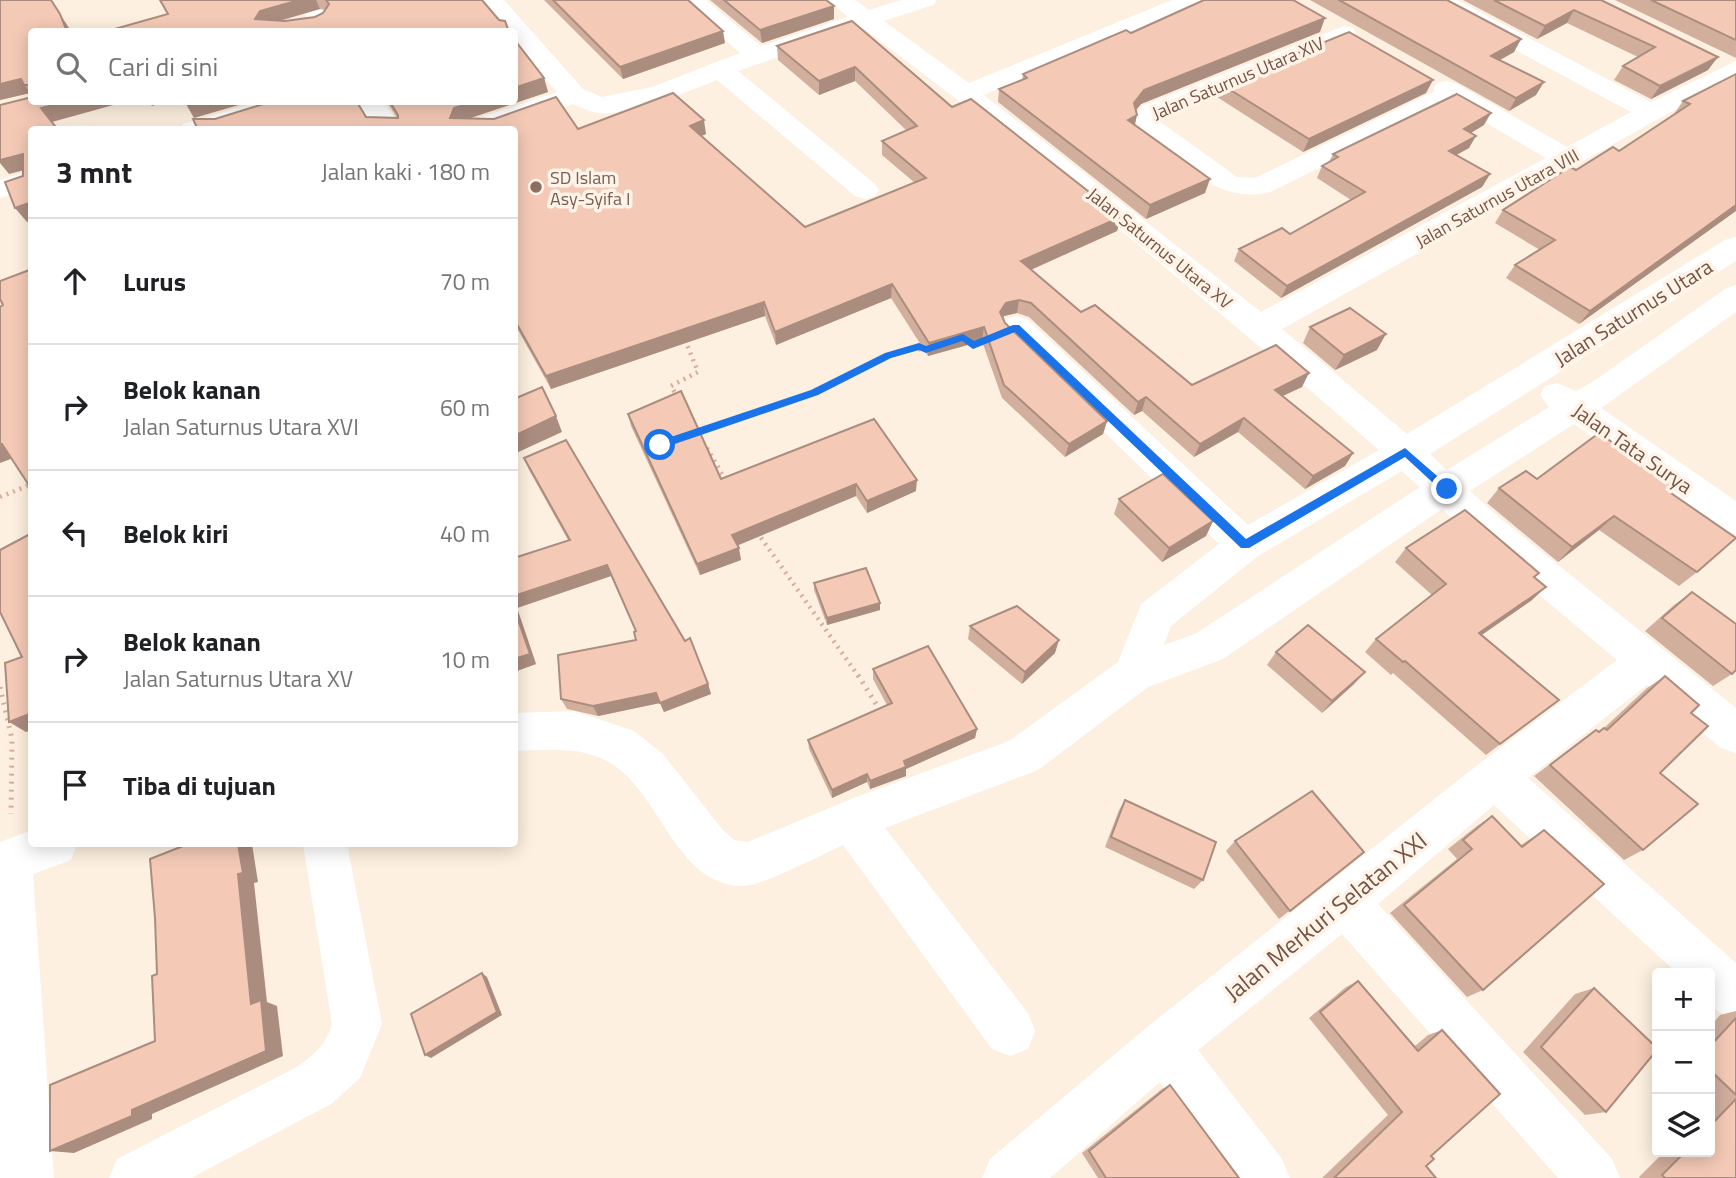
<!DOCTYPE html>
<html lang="id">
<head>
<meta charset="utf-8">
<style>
  body { margin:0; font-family:"Titillium Web",sans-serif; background:#f2f2f2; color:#202124 }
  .controls { position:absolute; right:21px; bottom:21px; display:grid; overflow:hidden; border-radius:7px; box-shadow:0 4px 18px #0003 }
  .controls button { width:63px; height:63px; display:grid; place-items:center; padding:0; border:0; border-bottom:2px solid #e0e0e0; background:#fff; color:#202124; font:35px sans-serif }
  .stop { position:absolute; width:21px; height:21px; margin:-16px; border:5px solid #1a73e8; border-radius:50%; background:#fff }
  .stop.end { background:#1a73e8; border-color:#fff; box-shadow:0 2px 7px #0008 }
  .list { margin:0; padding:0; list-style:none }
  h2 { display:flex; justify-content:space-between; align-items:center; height:91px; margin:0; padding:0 28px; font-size:30px }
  h2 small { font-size:23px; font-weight:400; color:#757577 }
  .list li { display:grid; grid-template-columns:46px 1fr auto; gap:21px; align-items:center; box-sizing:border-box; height:126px; padding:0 28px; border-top:2px solid #e0e0e0 }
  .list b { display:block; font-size:26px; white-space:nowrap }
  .list p { margin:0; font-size:23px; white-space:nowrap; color:#757577 }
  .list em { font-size:23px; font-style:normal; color:#757577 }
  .icon { flex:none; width:38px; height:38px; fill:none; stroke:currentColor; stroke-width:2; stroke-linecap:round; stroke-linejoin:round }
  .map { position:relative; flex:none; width:1736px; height:1178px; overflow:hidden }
  .search { position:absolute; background:#fff; box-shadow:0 4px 18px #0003; left:28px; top:28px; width:490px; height:77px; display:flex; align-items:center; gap:18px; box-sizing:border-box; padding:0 24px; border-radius:7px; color:#757577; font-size:26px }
  .panel { position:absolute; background:#fff; box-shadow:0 4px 18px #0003; left:28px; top:126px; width:490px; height:721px; border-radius:7px }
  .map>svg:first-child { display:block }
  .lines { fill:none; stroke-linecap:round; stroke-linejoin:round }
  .path-far1 { stroke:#d9ad99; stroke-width:4.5; stroke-dasharray:2 5; stroke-linecap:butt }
  .path { stroke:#d9ad99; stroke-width:5; stroke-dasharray:2 6; stroke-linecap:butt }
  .minor { fill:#fff; fill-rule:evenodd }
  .wall { fill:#d2ae9d; fill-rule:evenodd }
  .shaded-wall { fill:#ab8d7f }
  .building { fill:#f4cab6; stroke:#ab8d7f; stroke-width:2 }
  .route { fill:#1a73e8 }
  .education-dot { fill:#8d6e63; stroke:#fff4e7; stroke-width:2.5 }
  .labels { text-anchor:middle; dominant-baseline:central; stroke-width:7; stroke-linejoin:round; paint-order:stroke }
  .far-street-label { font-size:18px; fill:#755346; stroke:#fff4e7 }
  .far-education-label { font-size:18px; fill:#785e54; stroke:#fff4e7; text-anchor:start }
  .street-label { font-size:21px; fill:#755346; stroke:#fff4e7 }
  .near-street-label { font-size:24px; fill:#755346; stroke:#fff4e7 }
</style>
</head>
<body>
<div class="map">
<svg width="1736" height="1178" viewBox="0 0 1736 1178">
  <rect width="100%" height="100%" fill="#fdf0e0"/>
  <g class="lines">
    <!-- path-far1 -->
    <g class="path-far1">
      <path d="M967 340 973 345 983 341"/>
      <path d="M678 398 671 386 698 372 684 337"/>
      <path d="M696 431 801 397 902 350 926 349"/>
      <path d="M707 448 727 483"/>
      <path d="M0 497 32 484"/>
      <path d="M757 532 859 677"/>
    </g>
    <!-- path -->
    <g class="path">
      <path d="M858 675 881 712"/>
      <path d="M0 687 12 739 11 814"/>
    </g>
    <!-- minor -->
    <g class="minor">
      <path d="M297 0H321L341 32H316Z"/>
      <path d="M479 0H504L583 89 602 97 652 87 740 53 680 0H706L761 46 848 17 828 0H855L869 10 901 0H937L933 5 884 21 969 83 1172 0H1205L1201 5 984 95 1261 312 1546 158 1452 103 1270 192C1218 206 1176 159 1137 130L1133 118 1142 106 1344 26 1353 28 1356 33 1353 38 1160 118 1159 121 1237 177 1255 178 1435 91 1433 89 1437 83 1446 81 1455 83 1567 147 1631 112 1431 5 1427 0H1457L1651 102 1736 61V79L1660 118 1282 329 1407 434 1725 240 1736 237V261L1430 454 1447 470 1549 407 1540 395 1545 386 1557 383 1576 391 1591 383 1725 289 1736 285V312L1601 408 1736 501V535L1723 530 1574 424 1470 491 1501 519 1736 708V753L1721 748 1647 685 1528 778 1736 963V1019L1719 1012 1710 1004V973H1677L1494 805 1378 904 1612 1159 1620 1178H1558L1342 934 1198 1050 1282 1159 1290 1178H1230L1160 1082 1050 1178H982L990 1159 1146 1028 1480 763 1617 660 1475 541 1442 509 1223 659 1148 687 1038 770 885 828 1028 1013 1035 1031 1028 1049 1010 1056 992 1049 843 845C824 854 760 886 745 886 672 887 662 787 603 759 575 746 545 750 514 751V713L574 711 634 731 663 754 722 829 734 840 748 842 851 799 1009 741 1118 662 1141 604 1219 544 1005 335 1000 327 1005 319 1016 316 1027 319 1248 525 1379 450C1212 304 1041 161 863 28L738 71 875 184 879 190 875 196 865 199 855 196 717 80C689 91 628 116 599 113 590 112 582 108 573 104L498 130H457L460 124 557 92 514 42V32H505ZM1402 471 1420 487 1195 634 1164 645 1171 626 1258 556Z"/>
      <path d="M257 102H296L292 108 222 130H180L183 124Z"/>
      <path d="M358 102H384L402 130H375Z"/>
      <path d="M32 170V188L0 198V180Z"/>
      <path d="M32 830V844H77L71 860 33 874 54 1178H0V842Z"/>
      <path d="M303 844H347L382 1024 360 1078 331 1104 191 1178H109L117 1159 295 1068C313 1056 326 1045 332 1024Z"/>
    </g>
  </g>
  <!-- wall -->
  <g class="wall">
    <path d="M0 0 69 28 32 32V95L30 93 0 100Z"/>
    <path d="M160 0H482L499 20 104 32 168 14ZM320 9 325 10 323 13 315 17 285 21H280Z"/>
    <path d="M544 0H688L725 43 623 79Z"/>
    <path d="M710 0H826L834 6V19L762 43Z"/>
    <path d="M1310 0H1447L1521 39 1514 52 1500 60 1536 95 1509 111Z"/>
    <path d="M1463 0H1601L1708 70 1651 99 1614 80 1623 66 1638 57 1567 23 1537 39Z"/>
    <path d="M1615 0H1736V58Z"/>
    <path d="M852 21 952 107 1121 217 1117 231 1031 270 1081 312 1192 385 1302 387 1282 396 1353 453 1345 466 1305 489 1238 432 1194 457 1142 411 1134 415 1029 317 1017 313 1004 316 1003 318 1005 323 1107 421 1103 434 1065 457 1002 398 982 341 928 356 891 298 776 345 765 316 551 389 514 323V130L366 117 397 118 387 102H514L544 78 548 92 469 118 578 129 706 134 702 136 805 227 915 183 882 155V141L907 131 855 81 819 95 778 60 777 46Z"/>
    <path d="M1320 32 1141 104 1136 110 1135 125 1205 193 1146 219 998 102 999 89 1022 80 1023 74 1131 33Z"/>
    <path d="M1736 74 1727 217 1579 324 1506 278 1515 265 1540 250 1495 223 1503 210 1576 170 1619 151 1674 114 1683 101Z"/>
    <path d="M1221 84 1426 93 1303 152 1217 97Z"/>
    <path d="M1484 125 1471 133 1469 148 1456 155 1490 174 1482 187 1281 298 1234 261 1239 249 1290 234 1351 200 1317 178 1322 166 1329 162 1333 154Z"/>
    <path d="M1310 327 1377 350 1335 370 1303 343Z"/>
    <path d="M628 414 721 479 874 419 916 491 867 513 856 496 737 545 741 560 700 575 631 426Z"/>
    <path d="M524 458 708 684 711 694 664 712 660 703 598 716 567 709 561 699 636 640V631L611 576 517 608 536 664 514 672V558L568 540 529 470Z"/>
    <path d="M1537 479 1675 486 1669 491 1697 572 1679 586 1599 530 1558 562 1487 503 1499 488Z"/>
    <path d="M1119 499 1213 521 1206 536 1162 562 1114 514Z"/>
    <path d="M1406 548 1539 573 1534 577 1532 600 1481 635 1559 700 1486 755 1393 673 1391 675 1365 652 1376 639 1432 595 1395 562Z"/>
    <path d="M814 583 880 603V610L827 625 814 590Z"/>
    <path d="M1692 592 1732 674 1713 686 1645 631 1674 605Z"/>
    <path d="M970 626 1055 653 1022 684 968 639Z"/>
    <path d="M1276 652 1365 672 1354 684 1322 713 1267 665Z"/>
    <path d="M873 669 977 729 975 738 906 769V776L870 789 867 782 832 798 809 749 808 740 887 705 873 679Z"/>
    <path d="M1665 676 1691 713 1660 773 1643 850 1624 860 1534 776 1596 730 1598 731 1604 728 1647 688Z"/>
    <path d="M1125 800 1203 880 1194 889 1105 847 1119 810Z"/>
    <path d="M1492 816 1521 845 1544 830 1483 990 1467 997 1390 913 1457 859 1448 849 1477 826Z"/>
    <path d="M1235 841 1364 852 1279 919 1226 851Z"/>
    <path d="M1358 981 1415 1046 1428 1035 1442 1030 1431 1156 1426 1166 1436 1178H1322L1388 1115 1309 1018 1346 987Z"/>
    <path d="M1594 988 1606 1112 1585 1115 1523 1052 1575 994Z"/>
    <path d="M1736 1011V1178H1640L1639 1177 1664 1152H1710V1105L1714 1101 1710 1097V1027L1720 1015Z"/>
    <path d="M1170 1085 1240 1178H1098L1082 1153 1162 1089Z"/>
  </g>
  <!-- shaded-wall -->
  <g class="shaded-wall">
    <path d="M299 0H316L320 9 267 24 255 19 260 11Z"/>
    <path d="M834 6V19L762 43 760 30Z"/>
    <path d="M1574 10 1567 23 1537 39 1545 26Z"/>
    <path d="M60 14 69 28 70 32H67Z"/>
    <path d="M1325 18 1320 32 1141 104 1131 116 1134 103 1144 90Z"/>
    <path d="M723 31 725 43 623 79 620 67Z"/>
    <path d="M1521 39 1514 52 1484 69 1491 56Z"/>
    <path d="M1718 57 1708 70 1651 99 1660 86Z"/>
    <path d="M855 67V81L819 95V81Z"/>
    <path d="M544 78 548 92 459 122 450 118 454 108 473 102H514V88Z"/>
    <path d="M21 79 30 93 0 100V84Z"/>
    <path d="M1433 80 1426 93 1303 152 1309 139Z"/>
    <path d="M1544 82 1536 95 1509 111 1516 98Z"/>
    <path d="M65 102H124L52 122 41 108Z"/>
    <path d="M149 102H165L152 106Z"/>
    <path d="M194 102H249L194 118 186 104Z"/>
    <path d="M1491 113 1484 125 1457 141 1464 129Z"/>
    <path d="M1137 115 1134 129 1128 120Z"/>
    <path d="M704 120 706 134 692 140 690 126Z"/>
    <path d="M1476 136 1469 148 1442 163 1449 151Z"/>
    <path d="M23 154 32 168 9 174 0 163V160Z"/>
    <path d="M1490 174 1482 187 1281 298 1287 286Z"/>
    <path d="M1210 179 1205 193 1146 219 1150 205Z"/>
    <path d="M32 202V220L27 222 15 208Z"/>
    <path d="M1736 205V211L1579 324 1590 311Z"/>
    <path d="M1121 217 1117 231 1019 275 1021 261Z"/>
    <path d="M892 284 891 298 776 345 775 332Z"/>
    <path d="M1019 300 1017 313 1004 316 998 326 1000 312 1006 303Z"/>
    <path d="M764 302 765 316 551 389 546 376Z"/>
    <path d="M984 327 982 341 928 356 929 343Z"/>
    <path d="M1386 334 1377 350 1335 370 1344 355Z"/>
    <path d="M1309 373 1302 387 1268 403 1275 390Z"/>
    <path d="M1146 397 1142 411 1134 415 1138 402Z"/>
    <path d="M556 416 562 432 514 454V436Z"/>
    <path d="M1244 418 1238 432 1194 457 1200 444Z"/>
    <path d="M1107 421 1103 434 1065 457 1069 444Z"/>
    <path d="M0 444H2L16 457 0 463Z"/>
    <path d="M1353 453 1345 466 1305 489 1313 476Z"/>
    <path d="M917 480 916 491 867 513V501Z"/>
    <path d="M856 484V496L734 547 732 535Z"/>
    <path d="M1614 516 1599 530 1558 562 1572 547Z"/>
    <path d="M1213 521 1206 536 1162 562 1169 548Z"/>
    <path d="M739 548 741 560 700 575 697 564Z"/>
    <path d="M607 565 611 576 517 608 536 664 514 672V596Z"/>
    <path d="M1546 587 1532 600 1466 646 1479 633Z"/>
    <path d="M880 603V610L827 625V618Z"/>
    <path d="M1059 640 1055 653 1022 684 1025 672Z"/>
    <path d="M1365 672 1354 684 1322 713 1332 701Z"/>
    <path d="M708 684 711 694 664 712 660 703 598 716 593 706 656 693Z"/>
    <path d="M32 713V730L26 732 9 722Z"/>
    <path d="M977 729 975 738 906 769V776L870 789V781L904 761Z"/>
    <path d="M867 774V782L832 798V790Z"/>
    <path d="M238 844H252L258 882 254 883 267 1002 277 1006 283 1056 152 1114V1119L74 1153 50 1151 132 1110 251 1004 238 874Z"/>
    <path d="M482 973 487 977 502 1015 431 1058 425 1055Z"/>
  </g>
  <!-- building -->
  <g class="building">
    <path d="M0 0H51L60 14 67 32H32V85H24L21 79 0 84Z"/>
    <path d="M160 0H299L260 11 255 19 285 21 315 17 323 13 329 4 326 0H482L499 20 505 21 509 32H104L168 14Z"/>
    <path d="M553 0H688L723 31 620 67Z"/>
    <path d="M724 0H826L834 6 760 30Z"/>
    <path d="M1204 0H1293L1325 18 1144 90 1134 103 1137 115 1128 120 1210 179 1150 205 999 89 1027 78 1023 74 1126 30 1131 33Z"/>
    <path d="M1339 0H1447L1521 39 1491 56 1544 82 1516 98Z"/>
    <path d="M1494 0H1601L1718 57 1660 86 1623 66 1655 47 1574 10 1545 26Z"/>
    <path d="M1651 0H1736V40Z"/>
    <path d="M852 21 952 107 971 99 1121 217 1021 261 1081 312 1095 305 1192 385 1276 345 1309 373 1275 390 1353 453 1313 476 1244 418 1200 444 1146 397 1138 402 1031 303 1019 300 1006 303 1000 312 1005 323 1107 421 1069 444 1004 385 984 327 929 343 892 284 775 332 764 302 546 376 514 319V130H198L193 119H215L270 102H357L366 117 398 118V115L390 102H473L454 108 450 118 494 119 556 97 578 129 673 93 704 120 690 126 805 227 926 178 882 141 917 126 855 67 819 81 777 46Z"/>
    <path d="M1349 32 1433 80 1309 139 1221 84Z"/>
    <path d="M514 39 544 78 514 88Z"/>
    <path d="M1736 74V205L1590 311 1515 265 1555 240 1503 210 1570 167 1576 170 1613 147 1619 151 1690 104 1683 101Z"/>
    <path d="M1457 94 1491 113 1464 129 1476 136 1449 151 1490 174 1287 286 1239 249 1282 228 1290 234 1365 192 1322 166 1338 157 1333 154Z"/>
    <path d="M32 97V102H65L41 108 58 130H32V202L15 208 5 182 23 176V154L0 160V105Z"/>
    <path d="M32 269V490L2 444H0V307L3 305 0 299V281Z"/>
    <path d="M1350 308 1386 334 1344 355 1310 327Z"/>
    <path d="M542 387 556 416 514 436V399Z"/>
    <path d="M681 391 721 479 874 419 917 480 867 501 856 484 732 535 739 548 697 564 628 414Z"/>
    <path d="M1599 433 1675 486 1668 491 1736 538 1697 572 1614 516 1572 547 1499 488 1526 471 1537 479Z"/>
    <path d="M566 440 685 641 690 638 708 684 660 703 656 693 593 706 561 699 558 655 636 640 634 632 636 631 607 565 514 596V558L570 540 524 458Z"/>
    <path d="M1163 474 1213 521 1169 548 1119 499Z"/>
    <path d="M1465 510 1539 573 1534 577 1546 587 1479 633 1559 700 1500 744 1405 661 1403 662 1376 639 1446 584 1406 548Z"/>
    <path d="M32 533V713L9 722 5 663 22 657 0 612V550Z"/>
    <path d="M866 568 880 603 827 618 814 583Z"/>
    <path d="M1692 592 1736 624V670L1732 674 1662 618Z"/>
    <path d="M1017 606 1059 640 1025 672 970 626Z"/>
    <path d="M514 608 530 654 514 659Z"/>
    <path d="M1308 625 1365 672 1332 701 1276 652Z"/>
    <path d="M928 646 977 729 904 761 906 767 870 781 867 774 832 790 808 740 892 703 873 669Z"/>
    <path d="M1665 676 1699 705 1691 713 1708 726 1660 773 1698 804 1643 850 1550 765 1596 730 1599 732 1604 728 1607 730Z"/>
    <path d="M1312 791 1364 852 1290 911 1235 841Z"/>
    <path d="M1125 800 1216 842 1203 880 1111 837Z"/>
    <path d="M1492 816 1522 847 1544 830 1604 884 1483 990 1404 905 1472 849 1463 840Z"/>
    <path d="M188 844H238L243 873 238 874 251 1004 261 1000 266 1051 132 1110V1116L50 1151V1085L155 1041 152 976 157 974 155 918 150 859Z"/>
    <path d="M482 973 497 1012 425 1055 411 1014Z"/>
    <path d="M1358 981 1418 1051 1442 1030 1500 1094 1431 1156 1434 1159 1426 1166 1436 1178H1334L1402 1112 1320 1012Z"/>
    <path d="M1594 988 1657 1048V1050L1606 1112 1541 1047Z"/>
    <path d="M1736 1018V1095L1710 1070V1046Z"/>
    <path d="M1170 1085 1239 1178H1240H1106L1089 1151Z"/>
    <path d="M1736 1099V1178H1665L1662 1175 1685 1152H1710V1126Z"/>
  </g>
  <!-- route -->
  <path class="route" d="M1013 325H1019L1246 539 1405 448 1452 489 1447 493 1443 492 1405 457 1249 548H1241L1015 332 973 349 962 341 926 353 919 350 891 358 818 395 660 449 655 445 656 442 811 390 885 353 919 343 926 346 963 334 974 341Z"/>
  <!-- markers -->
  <circle class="education-dot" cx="536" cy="187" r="7"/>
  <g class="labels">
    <!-- far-street labels -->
    <g class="far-street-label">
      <text transform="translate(1238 78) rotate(-23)">Jalan Saturnus Utara XIV</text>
      <text transform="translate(1497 198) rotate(-29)">Jalan Saturnus Utara VIII</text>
      <text transform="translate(1160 248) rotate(39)">Jalan Saturnus Utara XV</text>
    </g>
    <!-- far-education labels -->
    <g class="far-education-label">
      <text x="550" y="177">SD Islam<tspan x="550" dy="21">Asy-Syifa I</tspan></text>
    </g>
    <!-- street labels -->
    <g class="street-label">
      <text transform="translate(1633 312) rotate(-32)">Jalan Saturnus Utara</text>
      <text transform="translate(1633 448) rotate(35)">Jalan Tata Surya</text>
    </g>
    <!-- near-street labels -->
    <g class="near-street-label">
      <text transform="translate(1325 916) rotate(-39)">Jalan Merkuri Selatan XXI</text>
    </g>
  </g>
</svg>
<div class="controls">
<button>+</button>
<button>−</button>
<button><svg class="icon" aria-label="layers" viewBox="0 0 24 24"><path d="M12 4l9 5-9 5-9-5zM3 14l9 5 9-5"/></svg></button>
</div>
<div class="stop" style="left:660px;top:445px"></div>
<div class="stop end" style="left:1447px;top:489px"></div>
<div class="search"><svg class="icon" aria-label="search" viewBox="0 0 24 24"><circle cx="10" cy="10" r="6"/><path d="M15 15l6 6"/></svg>Cari di sini</div>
<section class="panel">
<h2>3 mnt<small>Jalan kaki · 180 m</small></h2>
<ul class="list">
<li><svg class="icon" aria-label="ahead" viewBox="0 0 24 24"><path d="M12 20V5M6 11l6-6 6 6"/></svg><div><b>Lurus</b></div><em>70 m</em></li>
<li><svg class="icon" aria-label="right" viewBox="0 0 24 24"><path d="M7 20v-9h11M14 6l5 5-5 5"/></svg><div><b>Belok kanan</b><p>Jalan Saturnus Utara XVI</p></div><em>60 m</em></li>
<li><svg class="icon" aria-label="left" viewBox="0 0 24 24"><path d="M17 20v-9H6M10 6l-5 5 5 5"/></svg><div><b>Belok kiri</b></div><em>40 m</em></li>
<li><svg class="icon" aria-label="right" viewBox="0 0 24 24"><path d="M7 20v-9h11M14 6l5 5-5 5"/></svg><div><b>Belok kanan</b><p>Jalan Saturnus Utara XV</p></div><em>10 m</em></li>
<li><svg class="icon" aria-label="arrive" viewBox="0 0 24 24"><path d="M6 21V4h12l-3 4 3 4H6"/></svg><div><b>Tiba di tujuan</b></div></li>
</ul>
</section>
</div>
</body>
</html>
